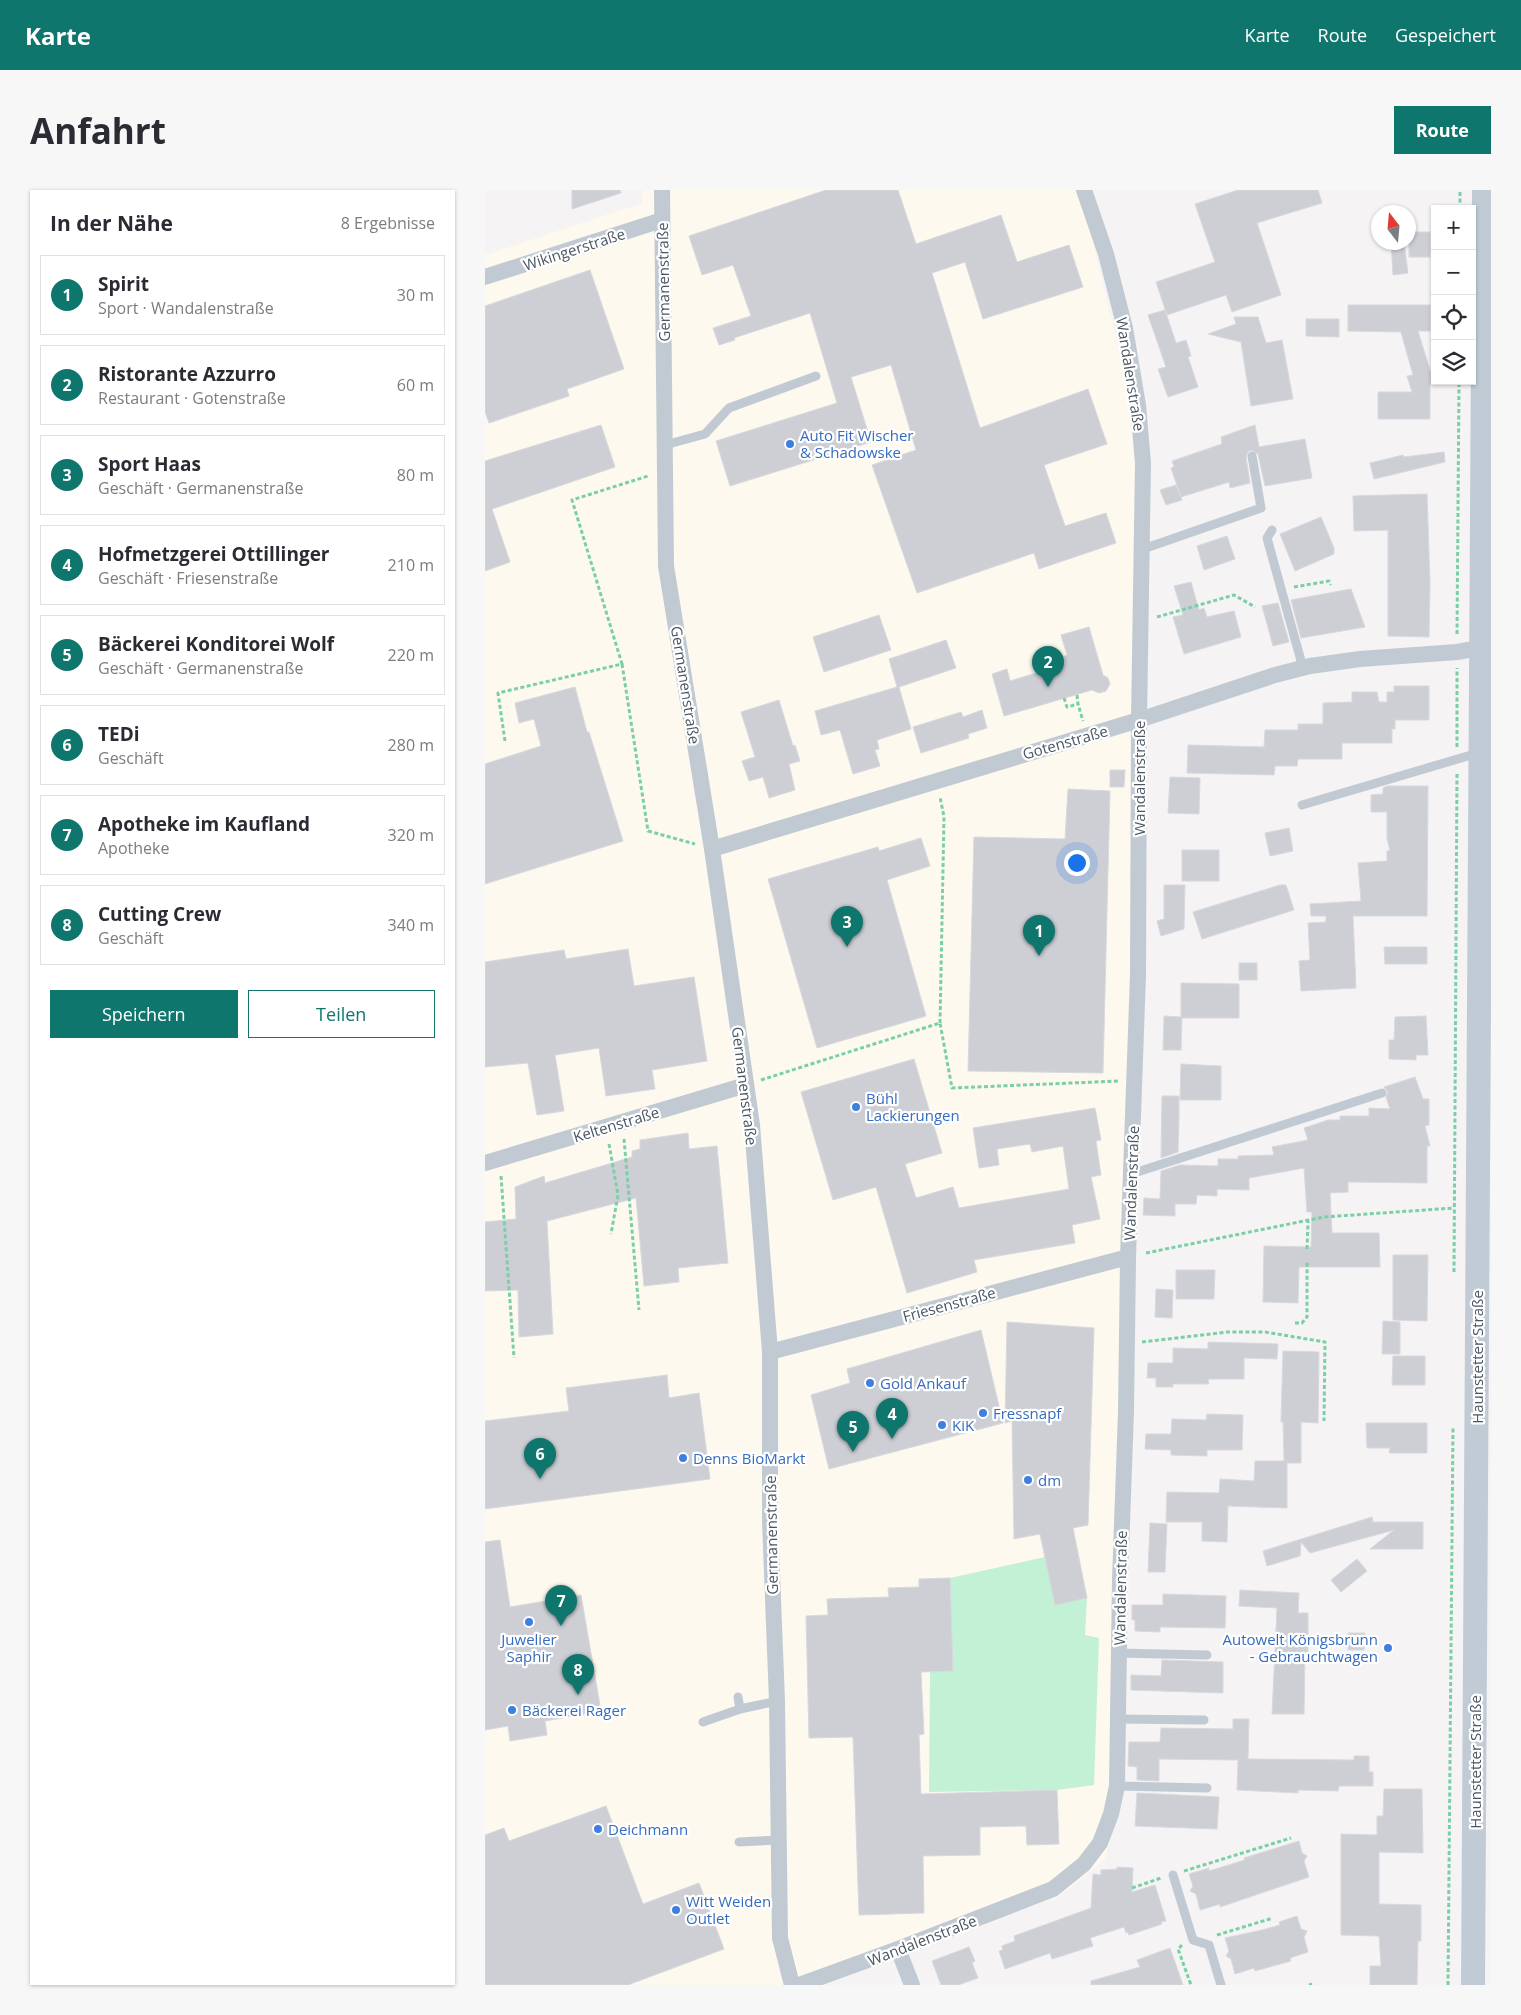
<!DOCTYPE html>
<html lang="de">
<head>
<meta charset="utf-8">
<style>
  body { margin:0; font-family:"Open Sans",sans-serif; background:#f7f7f7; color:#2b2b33 }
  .controls { position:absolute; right:15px; top:15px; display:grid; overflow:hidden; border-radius:0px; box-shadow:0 1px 4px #0004 }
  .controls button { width:45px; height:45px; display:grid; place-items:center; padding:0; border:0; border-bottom:1px solid #e1e1e2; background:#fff; color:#2b2b33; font:25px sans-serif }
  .compass { position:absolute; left:886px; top:15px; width:45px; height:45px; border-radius:50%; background:#fff; box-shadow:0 1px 4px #0004; rotate:344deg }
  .you { position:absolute; left:591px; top:672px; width:18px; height:18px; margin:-12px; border:4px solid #fff; border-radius:50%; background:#1a73e8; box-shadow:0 0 0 8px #1a73e833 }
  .badge { display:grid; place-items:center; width:32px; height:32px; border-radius:50%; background:#0f766e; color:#fff; font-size:16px; font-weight:700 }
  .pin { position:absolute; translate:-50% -41px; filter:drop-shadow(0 1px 2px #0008) }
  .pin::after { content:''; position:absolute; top:26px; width:18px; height:15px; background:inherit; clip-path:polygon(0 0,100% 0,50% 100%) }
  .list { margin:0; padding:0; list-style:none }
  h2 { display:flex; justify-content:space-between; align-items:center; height:65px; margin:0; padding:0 20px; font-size:21px }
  h2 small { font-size:16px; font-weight:400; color:#7c7c81 }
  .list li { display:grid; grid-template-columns:32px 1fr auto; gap:15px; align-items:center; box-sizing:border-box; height:80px; margin:0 10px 10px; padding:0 10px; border:1px solid #e1e1e2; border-radius:0px }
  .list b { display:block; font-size:19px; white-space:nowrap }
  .list p { margin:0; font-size:16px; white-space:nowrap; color:#7c7c81 }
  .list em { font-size:16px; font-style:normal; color:#7c7c81 }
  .actions { display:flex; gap:10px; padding:15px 20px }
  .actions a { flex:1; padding:11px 0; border:1px solid #0f766e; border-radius:0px; text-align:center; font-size:18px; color:#0f766e }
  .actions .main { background:#0f766e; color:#fff }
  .icon { flex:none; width:28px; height:28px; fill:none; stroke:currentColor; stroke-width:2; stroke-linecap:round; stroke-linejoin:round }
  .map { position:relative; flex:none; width:1006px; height:1795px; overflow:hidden; border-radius:0px }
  header { display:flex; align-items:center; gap:30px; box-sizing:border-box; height:70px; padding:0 25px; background:#0f766e; color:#fff }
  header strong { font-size:24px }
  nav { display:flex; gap:28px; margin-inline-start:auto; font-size:18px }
  .intro { display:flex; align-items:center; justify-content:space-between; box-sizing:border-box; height:120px; padding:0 30px }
  h1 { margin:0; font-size:35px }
  .button { padding:12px 22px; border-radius:0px; background:#0f766e; color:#fff; font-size:18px; font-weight:700 }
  main { display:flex; gap:30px; padding:0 30px }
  aside { flex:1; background:#fff; border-radius:0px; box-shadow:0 1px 4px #0004 }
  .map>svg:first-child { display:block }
  .commercial { fill:#fdf9ef }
  .green { fill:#c3f1d5 }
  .building { fill:#cdcfd5; stroke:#d7d9de }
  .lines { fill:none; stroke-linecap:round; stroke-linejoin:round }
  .path { stroke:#7ad0a6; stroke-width:3; stroke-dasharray:4 2.5; stroke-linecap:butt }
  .lane { stroke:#c1cad2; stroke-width:9 }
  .street { stroke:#c1cad2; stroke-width:16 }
  .secondary { stroke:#c1cbd6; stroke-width:24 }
  .shop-dot { fill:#3f7fe0; stroke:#fff; stroke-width:2 }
  .labels { text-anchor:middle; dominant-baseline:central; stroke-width:4.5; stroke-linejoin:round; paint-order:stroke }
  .street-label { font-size:15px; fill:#4a5661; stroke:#fff }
  .shop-label { font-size:15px; fill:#366cbe; stroke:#fff; text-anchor:start }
</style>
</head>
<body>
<header>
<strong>Karte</strong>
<nav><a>Karte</a><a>Route</a><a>Gespeichert</a></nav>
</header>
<div class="intro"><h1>Anfahrt</h1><a class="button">Route</a></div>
<main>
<aside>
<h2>In der Nähe<small>8 Ergebnisse</small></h2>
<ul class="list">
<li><span class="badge">1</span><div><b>Spirit</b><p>Sport · Wandalenstraße</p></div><em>30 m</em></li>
<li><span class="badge">2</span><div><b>Ristorante Azzurro</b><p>Restaurant · Gotenstraße</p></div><em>60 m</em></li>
<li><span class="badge">3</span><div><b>Sport Haas</b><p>Geschäft · Germanenstraße</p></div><em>80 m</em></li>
<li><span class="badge">4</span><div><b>Hofmetzgerei Ottillinger</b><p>Geschäft · Friesenstraße</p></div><em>210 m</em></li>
<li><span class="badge">5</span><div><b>Bäckerei Konditorei Wolf</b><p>Geschäft · Germanenstraße</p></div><em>220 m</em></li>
<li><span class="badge">6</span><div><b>TEDi</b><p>Geschäft</p></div><em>280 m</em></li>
<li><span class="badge">7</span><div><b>Apotheke im Kaufland</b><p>Apotheke</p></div><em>320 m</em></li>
<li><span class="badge">8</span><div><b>Cutting Crew</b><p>Geschäft</p></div><em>340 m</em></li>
</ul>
<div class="actions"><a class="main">Speichern</a><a>Teilen</a></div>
</aside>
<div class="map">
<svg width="1006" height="1795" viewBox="0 0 1006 1795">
  <rect width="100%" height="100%" fill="#f5f3f3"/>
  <!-- commercial -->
  <path class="commercial" d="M157 0H596L663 284 640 1590 620 1670 573 1707 321 1795H0V65L157 13Z"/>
  <!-- green -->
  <path class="green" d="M560 1367 570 1414 602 1408 600 1445 614 1448 609 1595 572 1600 444 1602 445 1482 465 1388Z"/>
  <!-- building -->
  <g class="building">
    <path d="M87 0H135L136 3 87 19Z"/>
    <path d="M341 0H413L431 54 516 25 532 72 584 55 598 97 498 129 480 72 447 83 495 238 603 199 622 254 559 275 580 336 621 323 631 353 554 379 549 363 432 403 387 275 431 260 406 175 366 187 386 252 245 296 231 251 352 213 325 123 249 148 250 150 234 155 228 138 266 126 248 75 217 85 204 46Z"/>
    <path d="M753 0H833L837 13 772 33 796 105 747 122 741 105 682 125 671 92 730 72 710 14Z"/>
    <rect x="924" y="42" width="21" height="25"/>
    <path d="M906 52H919L923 83 908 85Z"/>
    <path d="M105 80 139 179 82 199 84 206 4 233 0 222V116Z"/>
    <path d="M863 115H945V141H933L949 193 945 194V229H893V202H927L922 186 928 185 916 142 863 141Z"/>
    <path d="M680 120 691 153 701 150 706 166 703 167 713 197 683 207 673 179 681 177 663 125Z"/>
    <path d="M749 127H773L781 153 797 150 808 209 766 216 756 152 723 144 751 134Z"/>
    <path d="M821 129H854V147L821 146Z"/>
    <path d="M116 235 130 277 7 319 25 372 0 381V271Z"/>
    <path d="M770 235 774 257 820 249 827 288 780 296 773 264 766 260 763 262 761 267 765 293 745 298 744 292 696 307 686 278 689 277 687 271 737 254 736 247Z"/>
    <path d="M959 262 960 272 889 289 885 273 918 265 919 267Z"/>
    <path d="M691 295 697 310 681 315 675 300Z"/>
    <path d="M942 304 945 392 944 447 903 446V340L869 341 868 306Z"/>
    <path d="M836 327 849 358V364L810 381 795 344Z"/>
    <path d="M742 346 750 369 719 380 712 356Z"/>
    <path d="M706 392 714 420 719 418 722 427 749 421 756 447 699 464 688 427 698 425 689 396Z"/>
    <path d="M866 399 880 437 816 448 806 410Z"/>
    <path d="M793 413 804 452 788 456 777 416Z"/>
    <path d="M394 425 406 460 339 482 328 447Z"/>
    <path d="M604 437 618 485 623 488 625 494 621 501 614 503 607 500 519 526 507 484 522 479 525 491 580 474 578 467 582 465 576 445Z"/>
    <path d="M461 450 471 478 414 497 426 539 392 550 394 559 390 560 395 576 368 584 355 540 336 545 330 521 412 497 404 469Z"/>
    <path d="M909 496H944V530H910V539H907V553H857V569H813L812 576H790L789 585 702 583 703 555 779 557 780 540H813V534H838V513L867 512V502H892L894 512H902V502H909Z"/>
    <path d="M90 497 102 542H104L138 651 0 694V574L56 556 49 529 34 533 30 513Z"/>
    <path d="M294 510 308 556 310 555 315 571 304 574 310 600 284 608 278 587 264 591 257 571 270 567 256 522Z"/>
    <path d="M497 520 502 538 483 544 484 548 436 563 428 537 476 522 478 527Z"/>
    <path d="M625 580H640L639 597H625Z"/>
    <path d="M685 587 715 588 714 624 683 623Z"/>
    <path d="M902 596H943L942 726H868L871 798 816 801 814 771 825 770 823 733 841 732V726H826L825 714 876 711 873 673 902 671V661L905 660 902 649V622H886V605L898 604V598Z"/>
    <path d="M583 599 625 601 618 883 483 881 489 647 580 649Z"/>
    <path d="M804 638 808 661 785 666 780 643Z"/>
    <path d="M436 648 445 676 402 690 441 826 332 858 283 689 393 657 394 661Z"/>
    <rect x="697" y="660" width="37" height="31"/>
    <path d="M679 695H700L699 739 676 746 672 731 679 729Z"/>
    <path d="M795 695H801L809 720 717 749 708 722Z"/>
    <path d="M899 757H942V774H900Z"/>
    <path d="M143 759 149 796 209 787 222 871 167 880 170 899 121 906 114 858 70 865 79 921 52 925 43 873 0 877V772L79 760 81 769Z"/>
    <rect x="754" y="773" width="18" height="17"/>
    <path d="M696 793 754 794V828H697L696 860H678L679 826 696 827Z"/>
    <path d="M941 826 943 865H931V870L904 869V850H909L910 827Z"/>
    <path d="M429 869 457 963 420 974 431 1008 468 997 474 1018 584 999 578 956 547 962 545 954 512 959 514 975 494 978 488 938 610 918 616 950 611 951 616 985 606 987 615 1029 587 1035 590 1053 489 1070 492 1082 422 1103 391 997 348 1010 316 902Z"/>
    <path d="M696 874 736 876V910H695Z"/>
    <path d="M930 887 938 909H944V935L940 936 945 956H942V993L863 992V1002L845 1003 847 1043H894L895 1077H814L813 1113 778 1112 779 1056 826 1057 827 1022H822L819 978 764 988V1000L732 999V1006L712 1005 711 1014H690V1026L658 1025 659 1008 675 1009 676 981 695 975 733 976V969H753V966L789 965 787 957 823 950 819 938 843 930H855V926H884V918L905 919 901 907 903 902 899 897Z"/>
    <path d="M677 906H694V929L693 962 676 968Z"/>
    <path d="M203 943 204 959 232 956 243 1073 193 1078 194 1092 159 1096 151 1008 62 1031 68 1144 34 1147 33 1100 0 1101V1032L31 1029 30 997 59 986 60 993 147 967V961L155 959V950Z"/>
    <path d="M908 1065H943L942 1131 908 1130Z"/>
    <path d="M691 1080H730L729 1109H691Z"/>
    <path d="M671 1099 688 1100 687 1128 670 1127Z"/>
    <path d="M898 1131 915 1132V1164H897Z"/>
    <path d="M522 1132 609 1138 603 1335 588 1338 602 1408 570 1415 555 1344 529 1349 527 1231 520 1233Z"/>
    <path d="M496 1140 518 1233 344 1279 326 1205 365 1193 362 1179Z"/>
    <path d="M723 1152 793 1154 792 1169 759 1168V1189H723L724 1194H688V1197H671V1188H662L663 1173H688V1158L723 1159Z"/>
    <path d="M798 1161 834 1162 833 1233 816 1232V1273H802V1318L743 1316 742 1352 717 1351V1332H681L682 1302 734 1303 735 1289 769 1291 770 1271H799L798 1232H796Z"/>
    <path d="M908 1166H940V1195H907Z"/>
    <path d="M182 1185 184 1208 214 1203 225 1289 0 1319V1231L84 1221 81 1198Z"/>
    <path d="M722 1224 758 1225 757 1260H722V1266L686 1265V1260L660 1259 661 1244H686L687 1229 721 1230Z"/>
    <path d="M881 1233H942V1263H904L905 1258H882Z"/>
    <path d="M887 1327 888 1332H938V1359H885L909 1340 825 1363 816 1352 815 1366 782 1376 778 1361Z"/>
    <path d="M665 1333 682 1334 680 1382H663Z"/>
    <path d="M15 1350 25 1417 96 1405 116 1521 60 1531 62 1545 25 1551 23 1536 0 1540V1352Z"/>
    <path d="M872 1369 882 1381 856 1402 846 1390Z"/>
    <path d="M465 1388 468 1481 436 1482 439 1544 434 1545 436 1604 572 1600 574 1654 542 1655 541 1636 495 1637V1665L438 1666 439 1723 374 1725 368 1547 324 1548 321 1426 343 1425 342 1409 404 1407 403 1398 434 1397V1389Z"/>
    <path d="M755 1400 814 1403 813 1423H823V1464L820 1463 819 1524H787L792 1418 754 1416Z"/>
    <path d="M678 1404 741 1406 740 1438 675 1437V1442L650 1441V1430H647V1415H678Z"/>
    <path d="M863 1443H880L879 1460H863Z"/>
    <path d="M677 1470 738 1472V1503L646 1500V1485L676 1486Z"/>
    <path d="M748 1529H764L763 1569 869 1570V1566H884V1582H888V1596H854L853 1601 813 1600V1603L752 1600 753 1570 674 1569V1591L652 1590V1577L643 1576 644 1552H675L676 1538 748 1539Z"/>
    <path d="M899 1599H937L938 1663 894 1662V1714L936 1715V1751H933L932 1795H885V1776H896L894 1746 856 1745V1644L892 1645V1626H898Z"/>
    <path d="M652 1603 734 1607 732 1639 650 1636Z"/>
    <path d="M121 1616 158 1714 214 1693 239 1759 143 1795H0V1645L19 1638 24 1651Z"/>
    <path d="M814 1651 817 1663 822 1666 819 1671 824 1687 735 1717V1714L715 1720 711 1704 705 1701 708 1696 704 1684 724 1678V1681L760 1670 759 1668Z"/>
    <path d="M632 1677 648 1678 647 1702 670 1695 681 1731 676 1732 677 1734 644 1745 643 1742 641 1743 639 1737 605 1748 608 1756 567 1769 565 1763 520 1779 514 1761 518 1760 517 1756 530 1751 529 1746 606 1718 608 1684 616 1685V1680L632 1679Z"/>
    <path d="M812 1726 816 1739 822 1741 819 1747 823 1762 805 1768 806 1771 770 1781 769 1778 750 1784 746 1769 741 1766 744 1761 740 1748 777 1740 795 1735 794 1732Z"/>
    <path d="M484 1757 490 1771 487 1773 493 1788 473 1795H456L447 1771Z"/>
    <path d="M685 1758 698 1795H606V1791L655 1777 652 1770Z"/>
  </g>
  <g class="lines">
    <!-- path -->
    <g class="path">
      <path d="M975 19V0"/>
      <path d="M809 397 844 391 846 395"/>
      <path d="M672 427 749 405 770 417"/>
      <path d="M972 444 974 191"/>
      <path d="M137 474 163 641 210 654"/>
      <path d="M592 505 593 514 598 531"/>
      <path d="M579 508 582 517 593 514"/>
      <path d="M20 551 13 503 137 474 87 310 163 286"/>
      <path d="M972 557V478"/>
      <path d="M455 833 459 627 455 607"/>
      <path d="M276 890 455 833 467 898 634 891"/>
      <path d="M139 949 154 1120"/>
      <path d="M124 954 133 1005 126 1044"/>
      <path d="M16 986 29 1168"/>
      <path d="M822 1059 823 1031"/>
      <path d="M661 1063 839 1027 969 1018"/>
      <path d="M969 1082 972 583"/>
      <path d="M810 1133H817L822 1127V1072"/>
      <path d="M657 1152 742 1142H780L840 1152 839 1231"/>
      <path d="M699 1681 806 1648"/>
      <path d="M647 1698 676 1688"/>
      <path d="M732 1745 788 1728"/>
      <path d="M697 1755 693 1759 706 1795"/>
      <path d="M824 1795 827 1794"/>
      <path d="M963 1795 968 1236"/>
    </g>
    <!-- lane -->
    <g class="lane">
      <path d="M180 255 220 244 244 218 331 186"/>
      <path d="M787 340 782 348 818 478"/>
      <path d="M658 359 776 318 767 266"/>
      <path d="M817 615 993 563"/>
      <path d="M646 984 897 903"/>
      <path d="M633 1463 722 1465"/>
      <path d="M253 1507 255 1519"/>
      <path d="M633 1529 719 1530"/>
      <path d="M218 1532 255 1519 292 1511"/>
      <path d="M632 1596 722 1598"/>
      <path d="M254 1652 293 1650"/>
      <path d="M688 1685 708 1750 724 1755 736 1795"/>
    </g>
    <!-- street -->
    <g class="street">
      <path d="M177 0 181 376 227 659 267 935 285 1162V1331L292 1511 295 1748 307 1795"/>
      <path d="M0 87 177 30"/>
      <path d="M227 659 654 530 790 485 825 476 875 469 972 462 1006 456"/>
      <path d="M0 973 261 895"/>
      <path d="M285 1162 643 1067"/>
      <path d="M413 1759 427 1795"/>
      <path d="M314 1795 413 1759 568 1699 599 1674 615 1653 626 1624 632 1596 635 1389 641 1222 643 1067 653 784 654 530 658 273 653 215 640 138 621 64 599 0"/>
    </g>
    <!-- secondary -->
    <path class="secondary" d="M988 1795 999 0"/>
  </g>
  <!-- markers -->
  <g class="shop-dot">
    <circle cx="305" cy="254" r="5"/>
    <circle cx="371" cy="917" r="5"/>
    <circle cx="385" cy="1193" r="5"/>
    <circle cx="498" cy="1223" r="5"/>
    <circle cx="457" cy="1235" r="5"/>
    <circle cx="198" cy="1268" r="5"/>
    <circle cx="543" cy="1290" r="5"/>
    <circle cx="44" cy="1432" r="5"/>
    <circle cx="903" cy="1458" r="5"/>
    <circle cx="27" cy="1520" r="5"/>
    <circle cx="113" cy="1639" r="5"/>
    <circle cx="191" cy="1720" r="5"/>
  </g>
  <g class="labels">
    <!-- street labels -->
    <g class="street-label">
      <text transform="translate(89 59) rotate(-18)">Wikingerstraße</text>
      <text transform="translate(178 92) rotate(-91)">Germanenstraße</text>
      <text transform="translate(646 184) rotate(81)">Wandalenstraße</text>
      <text transform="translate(201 495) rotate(81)">Germanenstraße</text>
      <text transform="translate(580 552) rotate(-16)">Gotenstraße</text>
      <text transform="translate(654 588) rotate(-90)">Wandalenstraße</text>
      <text transform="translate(260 896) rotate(83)">Germanenstraße</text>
      <text transform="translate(131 934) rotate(-17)">Keltenstraße</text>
      <text transform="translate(646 993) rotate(-88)">Wandalenstraße</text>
      <text transform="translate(464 1114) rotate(-15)">Friesenstraße</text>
      <text transform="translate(992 1167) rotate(-90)">Haunstetter Straße</text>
      <text transform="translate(286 1345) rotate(-91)">Germanenstraße</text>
      <text transform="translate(635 1398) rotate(-89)">Wandalenstraße</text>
      <text transform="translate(990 1572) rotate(-90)">Haunstetter Straße</text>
      <text transform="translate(437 1750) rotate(-21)">Wandalenstraße</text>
    </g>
    <!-- shop labels -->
    <g class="shop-label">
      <text x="315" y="245">Auto Fit Wischer<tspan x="315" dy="17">&amp; Schadowske</tspan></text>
      <text x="381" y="908">Bühl<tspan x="381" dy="17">Lackierungen</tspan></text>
      <text x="395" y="1193">Gold Ankauf</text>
      <text x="508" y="1223">Fressnapf</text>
      <text x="467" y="1235">KiK</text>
      <text x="208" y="1268">Denns BioMarkt</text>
      <text x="553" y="1290">dm</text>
      <text x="44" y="1449" text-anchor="middle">Juwelier<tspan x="44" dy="17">Saphir</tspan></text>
      <text x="893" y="1449" text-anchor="end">Autowelt Königsbrunn<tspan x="893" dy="17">- Gebrauchtwagen</tspan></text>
      <text x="37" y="1520">Bäckerei Rager</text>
      <text x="123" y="1639">Deichmann</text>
      <text x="201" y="1711">Witt Weiden<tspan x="201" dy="17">Outlet</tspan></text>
    </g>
  </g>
</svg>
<div class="controls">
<button>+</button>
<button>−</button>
<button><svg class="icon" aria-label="locate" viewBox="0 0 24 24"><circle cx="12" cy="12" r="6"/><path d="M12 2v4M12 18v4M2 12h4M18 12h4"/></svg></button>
<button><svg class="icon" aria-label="layers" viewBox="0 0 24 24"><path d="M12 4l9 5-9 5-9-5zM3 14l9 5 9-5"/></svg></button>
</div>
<svg class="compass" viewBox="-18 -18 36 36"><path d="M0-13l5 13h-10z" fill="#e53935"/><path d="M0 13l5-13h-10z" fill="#7c7c81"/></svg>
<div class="you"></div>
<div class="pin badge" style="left:554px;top:766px">1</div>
<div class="pin badge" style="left:563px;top:497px">2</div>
<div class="pin badge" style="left:362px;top:757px">3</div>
<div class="pin badge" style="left:407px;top:1249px">4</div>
<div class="pin badge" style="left:368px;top:1262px">5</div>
<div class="pin badge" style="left:55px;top:1289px">6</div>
<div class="pin badge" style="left:76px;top:1436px">7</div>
<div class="pin badge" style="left:93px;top:1505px">8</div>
</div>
</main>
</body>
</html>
